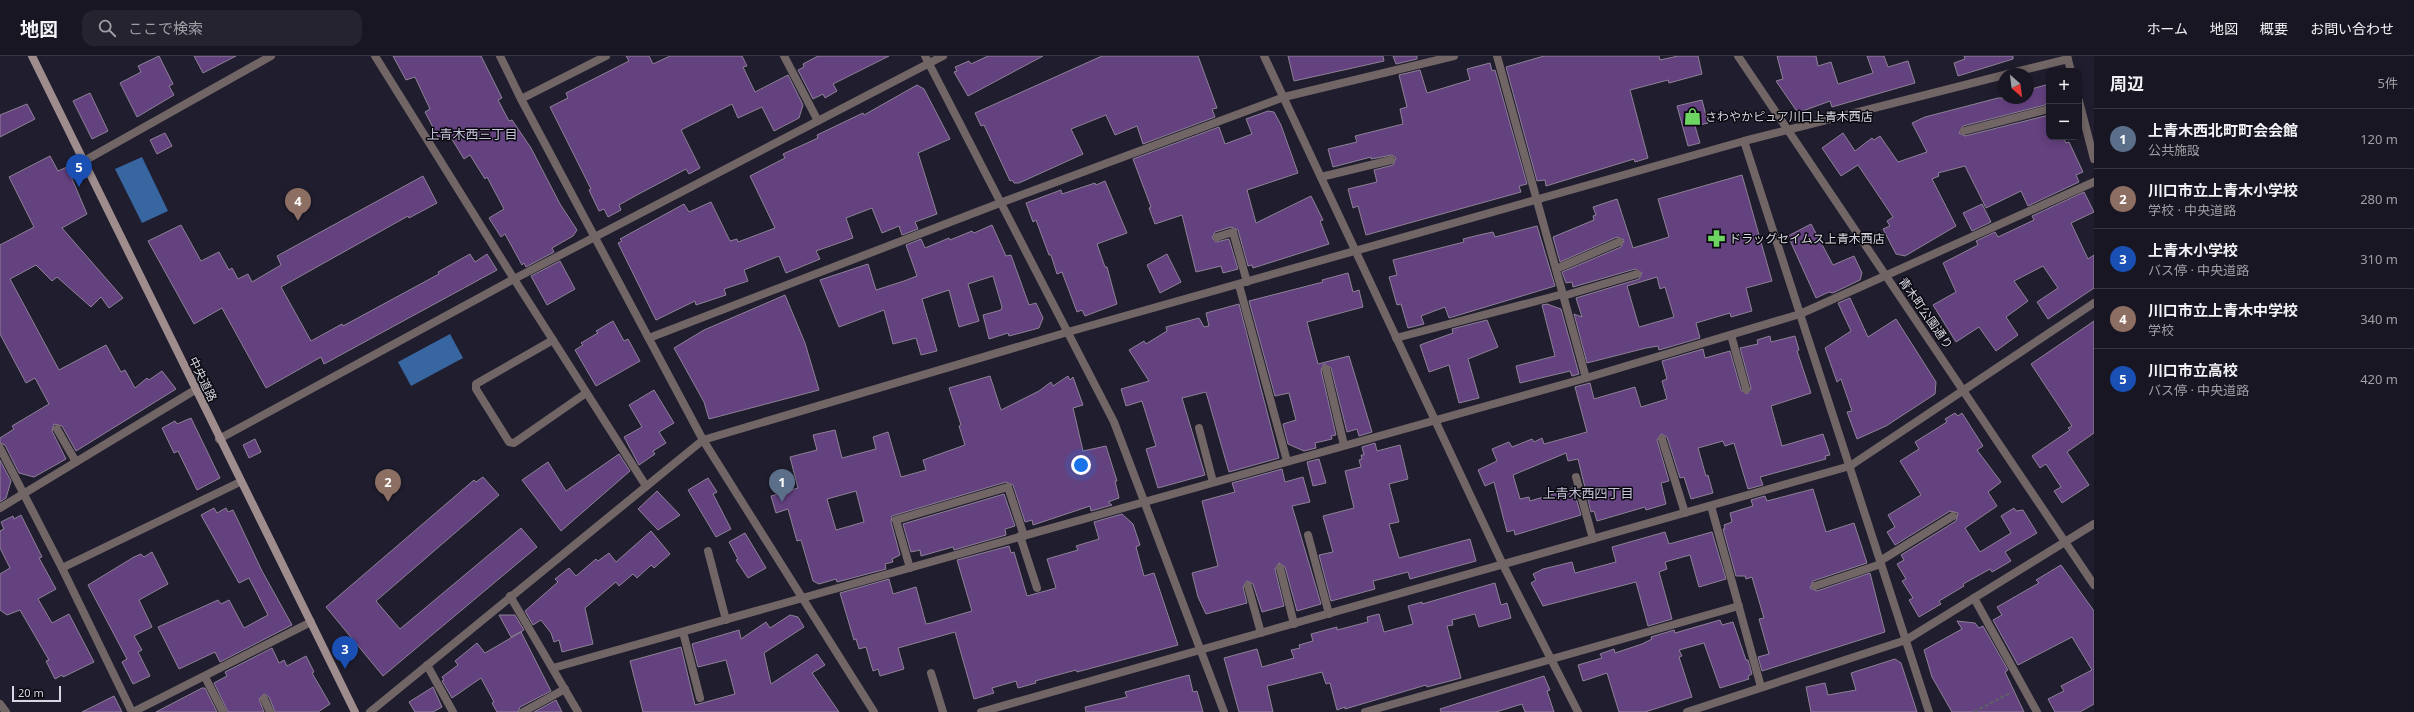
<!DOCTYPE html>
<html lang="ja">
<head>
<meta charset="utf-8">
<style>
  body { margin:0; font-family:"Noto Sans","Noto Sans JP",sans-serif; background:#25232f; color:#f1f3f6 }
  .controls { position:absolute; right:12px; top:12px; display:grid; overflow:hidden; border-radius:8px; box-shadow:0 2px 10px #0003 }
  .controls button { width:36px; height:36px; display:grid; place-items:center; padding:0; border:0; border-bottom:1px solid #363540; background:#181622; color:#f1f3f6; font:20px sans-serif }
  .compass { position:absolute; left:1998px; top:12px; width:36px; height:36px; border-radius:50%; background:#181622; box-shadow:0 2px 10px #0003; rotate:152deg }
  .scale { position:absolute; left:12px; bottom:10px; width:49px; box-sizing:border-box; padding-left:4px; border:2px solid #d7d6e1; border-top:0; font-size:11px; line-height:14px; white-space:nowrap; color:#d7d6e1; -webkit-text-stroke:3px #0a0910; paint-order:stroke }
  .you { position:absolute; left:1081px; top:409px; width:14px; height:14px; margin:-10px; border:3px solid #fff; border-radius:50%; background:#1a73e8; box-shadow:0 0 0 6px #1a73e833 }
  .badge { display:grid; place-items:center; width:26px; height:26px; border-radius:50%; background:#6dd361; color:#fff; font-size:13px; font-weight:700 }
  .pin { position:absolute; translate:-50% -33px; filter:drop-shadow(0 1px 2px #0008) }
  .pin::after { content:''; position:absolute; top:21px; width:14px; height:12px; background:inherit; clip-path:polygon(0 0,100% 0,50% 100%) }
  .list { margin:0; padding:0; list-style:none }
  h2 { display:flex; justify-content:space-between; align-items:center; height:52px; margin:0; padding:0 16px; font-size:17px }
  h2 small { font-size:13px; font-weight:400; color:#9f9fa5 }
  .list li { display:grid; grid-template-columns:26px 1fr auto; gap:12px; align-items:center; box-sizing:border-box; height:60px; padding:0 16px; border-top:1px solid #363540 }
  .list b { display:block; font-size:15px; white-space:nowrap }
  .list p { margin:0; font-size:13px; white-space:nowrap; color:#9f9fa5 }
  .list em { font-size:13px; font-style:normal; color:#9f9fa5 }
  .icon { flex:none; width:22px; height:22px; fill:none; stroke:currentColor; stroke-width:2; stroke-linecap:round; stroke-linejoin:round }
  .map { position:relative; flex:none; width:2094px; height:656px; overflow:hidden }
  header { display:flex; align-items:center; gap:24px; box-sizing:border-box; height:56px; padding:0 20px; background:#181622; border-bottom:1px solid #363540 }
  header strong { font-size:19px }
  nav { display:flex; gap:22px; margin-inline-start:auto; font-size:14px }
  .search { width:280px; height:36px; background:#25232f; display:flex; align-items:center; gap:10px; box-sizing:border-box; padding:0 14px; border-radius:12px; color:#9f9fa5; font-size:15px }
  main { display:flex }
  aside { flex:1; background:#181622 }
  .map>svg:first-child { display:block }
  .water { fill:#3766a0 }
  .building { fill:#64417f; stroke:#8d8296; fill-rule:evenodd }
  .lines { fill:none; stroke-linecap:round; stroke-linejoin:round }
  .path { stroke:#5f5c6b; stroke-width:2.5; stroke-dasharray:4 2; stroke-linecap:butt }
  .service { stroke:#716665; stroke-width:8 }
  .minor { stroke:#716665; stroke-width:8 }
  .tertiary { stroke:#716665; stroke-width:8 }
  .secondary { stroke:#9f8d8d; stroke-width:8 }
  .labels { text-anchor:middle; dominant-baseline:central; stroke-width:3; stroke-linejoin:round; paint-order:stroke }
  .poi-label { font-size:12px; fill:#d7d6e1; stroke:#0a0910; text-anchor:start }
  .street-label { font-size:12px; fill:#d7d6e1; stroke:#0a0910 }
  .neighbourhood-label { font-size:13px; fill:#c6c2d9; stroke:#0a0910 }
</style>
</head>
<body>
<header>
<strong>地図</strong>
<div class="search"><svg class="icon" aria-label="search" viewBox="0 0 24 24"><circle cx="10" cy="10" r="6"/><path d="M15 15l6 6"/></svg>ここで検索</div>
<nav><a>ホーム</a><a>地図</a><a>概要</a><a>お問い合わせ</a></nav>
</header>
<main>
<div class="map">
<svg width="2094" height="656" viewBox="0 0 2094 656">
  <rect width="100%" height="100%" fill="#201d2e"/>
  <!-- water -->
  <g class="water">
    <path d="M142 101 168 155 142 167 115 113Z"/>
    <path d="M450 278 463 302 411 330 398 306Z"/>
  </g>
  <!-- building -->
  <g class="building">
    <path d="M159 0 173 28 169 30 174 39 137 61 120 27 141 16 138 10Z"/>
    <path d="M194 0H236L203 17Z"/>
    <path d="M393 0H481L502 42 498 44 509 65 512 64 531 92 560 148 577 174 573 180 552 192 554 196 526 211 524 207 522 209 505 178 501 181 489 162 504 153 487 121 485 123 470 99 464 103 450 80 443 84 440 80 438 81 425 56 430 53 415 21 406 24Z"/>
    <path d="M626 0H649L653 8 670 0H742L747 10 743 11 755 36 788 19 803 49 799 62 774 75 762 51 738 62 732 48 681 74 700 112 689 118 686 113 635 140 619 149 621 154 608 161 604 153 599 155 589 134 591 133 550 51 568 42 566 37 629 5Z"/>
    <path d="M818 0H889L833 28 837 35 825 42 823 38 813 43 798 14 804 11 803 8Z"/>
    <path d="M988 0H1043L968 40 954 16 957 15 955 11 969 5 971 8Z"/>
    <path d="M1102 0H1198L1217 52 1212 53 1215 61 1143 88 1137 70 1115 79 1106 59 1071 73 1083 98 1019 127H1014L1012 124 1010 125 984 69 981 70 975 57Z"/>
    <path d="M1288 0H1383L1384 5 1294 25Z"/>
    <path d="M1393 0H1417V3L1396 8Z"/>
    <path d="M1544 0H1659L1660 4 1678 0H1698L1702 18 1669 27 1668 24 1630 34 1648 102 1635 106 1634 103 1546 130 1545 124 1537 125 1506 11Z"/>
    <path d="M1777 0H1816L1818 10 1831 6 1838 28 1873 17 1867 0H1884L1888 11 1908 5 1915 27 1832 51 1830 45 1800 56 1796 54 1776 25 1783 23Z"/>
    <path d="M1964 0H2013V3L1958 20 1954 7 1965 3Z"/>
    <path d="M1490 7 1492 15 1495 14 1527 128 1519 130 1521 136 1366 179 1358 150 1353 152 1348 133 1377 126 1374 114 1393 109 1396 102 1392 99 1371 103V101L1333 111 1328 93 1357 86 1355 80 1403 68 1400 53 1407 51 1399 19 1420 14 1427 37 1470 24 1467 13Z"/>
    <path d="M2049 28V48L1963 70 1959 77 1965 80 2049 59V81H2063L2066 87 2069 86 2083 116 2076 119 2079 126 2028 150 2021 135 1986 152 1965 110 1938 117 1939 120 1932 123 1956 170 1905 200 1896 198 1883 173 1890 170 1887 165 1893 161 1858 109 1841 120 1822 92 1843 77 1855 95 1872 82 1874 84 1880 80 1898 106 1927 96 1912 67 1925 61 1998 42H2028V34Z"/>
    <path d="M917 29 924 33 950 83 918 97 937 158 915 166 918 173 902 179 899 170 882 177 872 152 846 162 853 182 816 195 820 203 786 217 779 200 744 214 748 225 724 233 726 239 696 249 695 245 656 264 618 187 622 185 620 183 684 148 689 156 711 146 730 185 737 183 738 186 775 172 750 120 785 102 783 98 818 82 817 79 863 57 864 59Z"/>
    <path d="M90 37 108 75 92 83 73 45Z"/>
    <path d="M1702 44 1708 67 1695 70 1700 87 1688 90 1677 50Z"/>
    <path d="M27 48 35 63 0 81V59Z"/>
    <path d="M1268 55 1274 56 1281 69 1298 117 1247 134 1256 167 1311 140 1323 164 1320 165 1329 188 1253 212 1252 209 1248 210 1238 174 1231 171 1215 176 1212 182 1216 186 1229 183 1238 213 1223 217 1221 210 1196 216 1182 159 1155 168 1149 152 1151 151 1133 103 1219 71 1225 88 1252 78 1246 63Z"/>
    <path d="M165 77 172 90 157 98 150 84Z"/>
    <path d="M50 100 58 115 67 111 87 158 62 172 123 242 109 252 101 241 91 251 57 221 52 225 36 209 10 223 59 314 106 289 121 316 125 314 135 332 147 322 149 324 162 315 176 333 76 395 62 370 54 368 52 375 66 403 34 421 19 417 5 389 0 387V382L14 373 12 370 49 348 35 322 26 327 0 278V189L34 171 9 121Z"/>
    <path d="M1742 119 1772 225 1746 232 1752 255 1731 261 1730 257 1696 267 1700 282 1659 294 1658 290 1646 292 1587 307 1574 258 1582 261 1576 242 1639 223 1642 217 1635 213 1573 231 1572 226 1566 227 1562 216 1621 191 1624 184 1617 181 1560 206 1553 181 1594 164 1593 160 1596 159 1593 151 1617 143 1633 192 1669 181 1658 143ZM1657 221 1660 233 1665 231 1674 261 1639 271 1627 230Z"/>
    <path d="M423 120 437 147 409 162 408 160 281 231 311 285 342 268 343 270 439 218 438 216 470 198 475 206 487 198 497 214 324 308 321 301 266 332 222 252 194 268 148 185 181 169 201 205 219 196 229 214 232 212 238 223 248 218 252 226 281 209 277 200Z"/>
    <path d="M1105 125 1127 177 1097 188 1105 211H1107L1117 248 1085 260 1082 254 1077 256 1062 216 1057 218 1051 199H1049L1036 164 1033 166 1026 147 1061 134 1062 138 1095 127 1096 129Z"/>
    <path d="M2084 136 2094 156 2071 167 2088 203 2094 199V232L2048 263 2037 246 2058 232 2043 210 2014 225 2028 245 2006 261 2018 279 1996 295 1979 271 1956 286 1933 249 1956 236 1943 207 1978 189 1976 185 1995 176 1998 181 2034 164 2032 160Z"/>
    <path d="M1982 148 1991 166 1972 175 1963 157Z"/>
    <path d="M1811 168 1833 209 1854 200 1862 217 1860 224 1833 237 1829 236 1816 242 1788 180Z"/>
    <path d="M992 169 1006 200 1011 199 1029 249 1036 247 1043 262 1039 272 1009 280 1008 277 989 283 983 259 1001 254 1002 251 993 220 968 228 979 265 959 271 949 234 922 243 937 295 921 299 916 282 893 288 884 254 839 271 820 224 868 208 876 234 904 225 917 220 906 189 921 183 925 192 949 182 950 184 972 175 974 177Z"/>
    <path d="M1537 170 1555 230 1449 262 1445 251 1421 260 1424 268 1408 272 1401 248 1397 249 1389 221 1397 219 1393 204 1464 186 1463 183 1479 179 1493 176 1495 181Z"/>
    <path d="M1167 198 1181 226 1160 237 1147 209Z"/>
    <path d="M560 205 575 233 547 249 531 220Z"/>
    <path d="M1348 217 1353 236 1359 234 1363 251 1307 266 1318 308 1349 300 1372 376 1359 380 1357 373 1347 376 1331 312 1324 308 1321 314 1336 379 1331 380 1332 383 1315 387 1316 392 1304 395 1288 388 1283 368 1296 364 1289 337 1275 340 1249 245 1323 226 1322 224Z"/>
    <path d="M785 239 805 287 819 334 709 363 704 346 674 292 704 274Z"/>
    <path d="M1850 242 1868 281 1896 263 1936 326 1935 338 1886 370 1857 383 1847 356 1852 355 1841 323 1837 326 1825 292 1851 275 1838 247Z"/>
    <path d="M1239 248 1279 402 1229 416 1206 336 1182 342 1205 419 1158 432 1146 393 1156 390 1142 345 1126 350 1121 333 1149 325 1129 294 1144 285 1146 288 1167 275 1166 271 1199 262 1204 271 1209 270 1206 257Z"/>
    <path d="M1547 248 1561 253 1579 318 1572 320 1570 315 1520 327 1516 310 1555 300 1542 249Z"/>
    <path d="M1487 264 1498 291 1468 303 1479 342 1459 347 1449 309 1429 316 1420 289 1453 277 1452 273Z"/>
    <path d="M613 265 624 285 628 283 640 305 596 330 575 294 583 289 581 287 598 277 596 275Z"/>
    <path d="M2094 265V377L2067 396 2089 429 2062 447 2054 435 2061 431 2046 408 2040 412 2032 400 2070 374 2068 372 2072 370 2031 308Z"/>
    <path d="M1770 280 1771 286 1795 280 1799 294 1797 295 1811 337 1771 350 1782 390 1823 378 1830 399 1825 400 1826 403 1760 421 1763 429 1748 433 1734 387 1725 390 1723 385 1698 392 1706 420 1708 419 1713 437 1691 443 1684 421 1680 422 1667 381 1661 378 1657 384 1669 425 1661 427 1666 448 1646 454 1645 451 1597 465 1594 455 1591 456 1578 403 1568 405 1566 397 1513 419 1520 443 1529 441 1530 445 1573 432 1581 459 1515 479 1514 474 1507 476 1494 426 1485 430 1478 414 1497 405 1492 393 1509 386 1512 391 1532 383 1534 386 1542 382 1544 388 1587 376 1575 331 1590 327 1594 343 1635 331 1641 351 1667 343 1662 325 1667 323 1662 305 1703 293 1705 302 1730 295 1741 334 1747 338 1751 332 1740 292 1758 288 1757 284Z"/>
    <path d="M990 320 1001 354 1039 335 1051 326 1053 330 1068 320 1070 324 1073 321 1083 349 1073 352 1083 395 1106 390 1117 425H1115L1119 442 1108 446 1112 449 1091 455 1090 450 1033 469 1032 464 1025 466 1013 429 1006 426 892 460 891 466 900 499 892 503 893 506 885 508 886 513 837 526 836 523 819 528 813 525 801 484 797 485 788 453 776 457 771 440 798 432 790 401 817 394 813 379 835 374 842 402 876 393 873 381 888 376 901 421 926 414 923 404 965 389 959 370 961 369 949 332ZM856 435 864 466 836 474 827 443Z"/>
    <path d="M654 334 674 367 659 376 666 387 653 395 655 398 639 409 624 381 642 371 629 349Z"/>
    <path d="M1955 357 1958 360 1962 357 1983 390 1977 394 2001 426 1988 436 1997 450 1965 472 1980 496 2011 477 2001 460 2014 452 2016 455 2023 454 2037 477 2005 496 2011 505 1992 516 1990 513 1963 528 1964 530 1939 545 1941 548 1919 561 1909 544 1913 542 1902 525 1906 523 1897 508 1904 504 1901 499 1956 465 1958 457 1950 455 1895 489 1887 476 1895 471 1888 459 1921 439 1900 405 1919 393 1915 386 1947 366 1945 363Z"/>
    <path d="M191 362 220 422 197 434 178 395 174 397 162 372 175 365 177 368Z"/>
    <path d="M255 383 261 396 249 402 243 389Z"/>
    <path d="M1375 387 1377 395 1400 389 1408 423 1389 428 1399 466 1389 468 1399 502 1470 483 1476 505 1410 523 1408 516 1373 525 1375 533 1331 545 1319 499 1333 496 1323 460 1354 452 1345 415 1361 411 1359 404 1362 403 1361 399H1364L1362 391Z"/>
    <path d="M619 398 630 415 561 475 522 424 548 406 566 435Z"/>
    <path d="M1319 403 1326 427 1313 430 1307 406Z"/>
    <path d="M0 404 11 425 6 442 0 446Z"/>
    <path d="M1282 413 1285 426 1303 421 1310 446 1292 450 1321 548 1297 555 1285 511 1279 507 1275 513 1284 550 1262 556 1253 528 1247 525 1243 531 1247 547 1206 558 1198 541 1192 517 1218 510 1202 445 1235 436 1232 427Z"/>
    <path d="M483 421 499 439 376 545 400 573 521 472 537 491 383 620 326 551 474 424 476 426Z"/>
    <path d="M708 422 717 436 713 438 731 473 716 481 688 434Z"/>
    <path d="M1813 433 1826 476 1854 467 1867 507 1813 525 1810 532 1817 535 1870 517 1885 576 1762 615 1758 601 1769 598 1759 563 1764 562 1752 521 1746 523 1745 520H1736L1723 473H1725L1724 469 1732 466 1730 457 1753 450 1751 444 1765 440 1767 445Z"/>
    <path d="M657 435 680 459 658 474 638 453Z"/>
    <path d="M1004 438 1015 470 1005 473 1006 479 954 494 953 491 921 500 920 494 911 496 903 468Z"/>
    <path d="M214 452 217 457 226 452 228 456 233 454 262 515 292 569 220 606 215 596 179 613 158 571 218 544 221 548 229 544 244 572 268 559 249 522 239 527 201 459Z"/>
    <path d="M1122 458 1133 468 1140 489 1136 491 1144 520 1154 517 1178 589 1077 616 1076 614 1035 625 1036 627 1018 632 1016 625 992 632 994 637 974 643 955 576 898 592 904 613 880 620 878 613 873 615 866 591 859 593 856 583 854 584 840 537 889 523 893 538 916 531 926 568 931 567 972 555 957 504 1009 490 1011 497 1014 496 1027 540 1038 537 1056 532 1047 503 1078 494 1076 490 1099 483 1094 466Z"/>
    <path d="M21 459 42 501 39 502 56 533 38 543 52 567 69 558 94 606 63 621 62 619 55 623 46 605 49 604 20 554 7 559 0 554V518L10 512 0 492V475L4 473 1 466 13 460 14 463Z"/>
    <path d="M651 475 670 498 654 512 651 509 637 522 633 518 619 530 616 526 611 530 585 552 593 588 562 596 559 584 554 586 551 577 541 564 533 569 525 555 558 526 555 523 569 512 576 520 596 503 598 505 609 497 616 506Z"/>
    <path d="M1665 476 1669 488 1712 476 1726 523 1699 531 1690 499 1665 506 1667 513 1659 516 1672 563 1648 570 1636 526 1543 550 1531 527 1536 524 1533 518 1543 513 1572 506 1575 517 1616 506 1612 491Z"/>
    <path d="M745 477 766 512 748 522 736 504 738 503 729 486Z"/>
    <path d="M152 496 168 528 139 544 152 571 134 580 142 594 138 596 150 620 133 628 122 606 127 603 88 529 134 501 141 498 144 501Z"/>
    <path d="M2061 509 2094 555V648L2080 656H2055L2048 643 2064 635 2061 630 2092 614 2072 581 2018 609 1993 564 2002 559 1997 551 2039 527 2036 524Z"/>
    <path d="M1495 527 1501 549 1507 547 1511 562 1479 571 1475 558 1452 564 1453 569 1447 570 1461 622 1427 631 1426 629 1345 653V651L1337 654 1330 627 1326 628 1322 616 1267 630 1273 656H1239L1224 602 1257 593 1262 611 1294 602 1291 594 1300 592 1299 589 1313 585 1311 578 1337 571V574L1368 566 1367 561 1379 558 1384 576 1413 568 1408 550 1422 546V548Z"/>
    <path d="M499 559H515L524 574 511 581Z"/>
    <path d="M790 559 798 561 804 571 764 597 771 628 817 598 825 609 812 617 839 656H643L630 605 681 591 695 649 735 638 726 604 698 611 692 588 739 574 741 583 766 566 770 572Z"/>
    <path d="M1720 564 1722 569 1733 566 1746 604H1748L1752 618 1748 620 1749 623 1720 632 1704 587 1679 594 1682 600 1679 601 1692 641 1645 656H1619L1607 617 1583 625 1578 609 1602 602 1600 598 1614 593 1615 597 1642 588 1652 583 1651 581 1674 574 1675 577Z"/>
    <path d="M1957 565 1975 567 1979 572 1983 570 2008 614 2005 616 2024 656H1952L1932 621 1924 594 1962 573Z"/>
    <path d="M521 576 551 635 520 651 518 656H497L492 647 494 646 481 622 452 642 442 625 444 624 442 621 458 609 455 605 477 587 485 597Z"/>
    <path d="M272 592 279 607 284 604 287 610 306 600 314 616 312 617 330 648 318 656H275L269 641 264 638 259 643 264 656H228L214 627 227 620 225 616Z"/>
    <path d="M1895 603 1901 607 1917 656H1811L1806 631 1825 627 1828 639 1856 634 1851 617Z"/>
    <path d="M1189 619 1193 636 1197 635 1203 656H1086L1085 651 1127 641 1125 636Z"/>
    <path d="M1544 620 1550 634 1547 635 1554 656H1525L1522 648 1496 656H1441L1440 653Z"/>
    <path d="M433 631 442 651 433 656H415L409 646Z"/>
    <path d="M202 632H205L217 656H156Z"/>
    <path d="M114 640 122 656H82Z"/>
    <path d="M556 644 562 656H534Z"/>
  </g>
  <g class="lines">
    <!-- path -->
    <path class="path" d="M1974 656 2012 636"/>
    <!-- service -->
    <g class="service">
      <path d="M1964 75 2049 53"/>
      <path d="M1321 121 1391 104"/>
      <path d="M1217 181 1233 176 1247 226"/>
      <path d="M1556 213 1619 186"/>
      <path d="M1563 240 1637 218"/>
      <path d="M1731 279 1746 333"/>
      <path d="M1326 313 1344 389"/>
      <path d="M1199 372 1213 426"/>
      <path d="M57 373 76 406"/>
      <path d="M1662 383 1685 457"/>
      <path d="M1576 421 1593 483"/>
      <path d="M1308 479 1329 558"/>
      <path d="M1020 480 1037 532"/>
      <path d="M708 495 726 564"/>
      <path d="M1880 505 1953 460"/>
      <path d="M1280 512 1294 568"/>
      <path d="M1248 530 1261 577"/>
      <path d="M1815 530 1881 508"/>
      <path d="M1974 542 2037 656"/>
      <path d="M683 576 700 642"/>
      <path d="M427 609 453 656"/>
      <path d="M931 617 943 656"/>
      <path d="M205 621 223 656"/>
      <path d="M264 643 270 656"/>
      <path d="M523 656 565 633"/>
    </g>
    <!-- minor -->
    <g class="minor">
      <path d="M375 0 514 223 646 430"/>
      <path d="M784 0 818 65"/>
      <path d="M1497 0 1586 322"/>
      <path d="M521 43 606 0"/>
      <path d="M1239 229 1287 405"/>
      <path d="M649 282 1000 147 1284 41 1454 0"/>
      <path d="M1396 282 1563 238"/>
      <path d="M553 284 476 328V333L509 386 514 387 586 337"/>
      <path d="M219 383 514 223 943 0"/>
      <path d="M703 384 874 656"/>
      <path d="M0 392 62 512 132 656"/>
      <path d="M1711 450 1761 631"/>
      <path d="M0 452 195 334"/>
      <path d="M62 512 240 426"/>
      <path d="M910 512 896 464 1008 431 1024 480"/>
      <path d="M510 540 578 656"/>
      <path d="M553 612 1586 322 1800 258 2094 126"/>
      <path d="M133 656 311 566"/>
      <path d="M1365 656 1739 550"/>
      <path d="M1687 656 1906 584 2094 468"/>
    </g>
    <!-- tertiary -->
    <g class="tertiary">
      <path d="M500 0 521 43 703 384"/>
      <path d="M925 0 1114 366 1224 656"/>
      <path d="M1264 0 1503 509 1578 656"/>
      <path d="M1738 0 2094 529"/>
      <path d="M2067 0 2071 15"/>
      <path d="M2007 18 2068 3"/>
      <path d="M2079 45 2094 103"/>
      <path d="M1744 85 1929 656"/>
      <path d="M84 105 271 0"/>
      <path d="M0 648 6 656"/>
      <path d="M370 656 703 384 1068 276 1744 85 2004 19"/>
      <path d="M981 656 1850 410 2094 247"/>
    </g>
    <!-- secondary -->
    <path class="secondary" d="M32 0 355 656"/>
  </g>
  <!-- icons -->
  <defs>
    <symbol id="shop-bare" viewBox="-9 -9 18 18"><path d="M-5-2.5h2.3a2.7 3.5 0 0 1 5.4 0H5L5.5 6h-11ZM-1.5-2.5h3a1.5 2.3 0 0 0-3 0Z" fill="#6dd361" stroke="#0a0910" stroke-width="2.5" paint-order="stroke"/></symbol>
    <symbol id="pharmacy-bare" viewBox="-9 -9 18 18"><path d="M-2-6h4v4h4v4h-4v4h-4v-4h-4v-4h4Z" fill="#6dd361" stroke="#0a0910" stroke-width="2.5" paint-order="stroke"/></symbol>
  </defs>
  <g fill-rule="evenodd">
    <use href="#shop-bare" x="1680" y="48" width="25" height="25"/>
    <use href="#pharmacy-bare" x="1704" y="170" width="25" height="25"/>
  </g>
  <g class="labels">
    <!-- poi labels -->
    <g class="poi-label">
      <text x="1705" y="60">さわやかピュア川口上青木西店</text>
      <text x="1729" y="182">ドラッグセイムス上青木西店</text>
    </g>
    <!-- street labels -->
    <g class="street-label">
      <text transform="translate(1926 257) rotate(55)">青木町公園通り</text>
      <text transform="translate(203 323) rotate(64)">中央道路</text>
    </g>
    <!-- neighbourhood labels -->
    <g class="neighbourhood-label">
      <text x="472" y="78">上青木西三丁目</text>
      <text x="1588" y="437">上青木西四丁目</text>
    </g>
  </g>
</svg>
<div class="controls">
<button>+</button>
<button>−</button>
</div>
<svg class="compass" viewBox="-18 -18 36 36"><path d="M0-13l5 13h-10z" fill="#e53935"/><path d="M0 13l5-13h-10z" fill="#9f9fa5"/></svg>
<div class="scale">20 m</div>
<div class="you"></div>
<div class="pin badge" style="left:782px;top:446px;background:#5c6f8a">1</div>
<div class="pin badge" style="left:388px;top:446px;background:#8d6e63">2</div>
<div class="pin badge" style="left:345px;top:613px;background:#1a4fb4">3</div>
<div class="pin badge" style="left:298px;top:165px;background:#8d6e63">4</div>
<div class="pin badge" style="left:79px;top:131px;background:#1a4fb4">5</div>
</div>
<aside>
<h2>周辺<small>5件</small></h2>
<ul class="list">
<li><span class="badge" style="background:#5c6f8a">1</span><div><b>上青木西北町町会会館</b><p>公共施設</p></div><em>120 m</em></li>
<li><span class="badge" style="background:#8d6e63">2</span><div><b>川口市立上青木小学校</b><p>学校 · 中央道路</p></div><em>280 m</em></li>
<li><span class="badge" style="background:#1a4fb4">3</span><div><b>上青木小学校</b><p>バス停 · 中央道路</p></div><em>310 m</em></li>
<li><span class="badge" style="background:#8d6e63">4</span><div><b>川口市立上青木中学校</b><p>学校</p></div><em>340 m</em></li>
<li><span class="badge" style="background:#1a4fb4">5</span><div><b>川口市立高校</b><p>バス停 · 中央道路</p></div><em>420 m</em></li>
</ul>
</aside>
</main>
</body>
</html>
